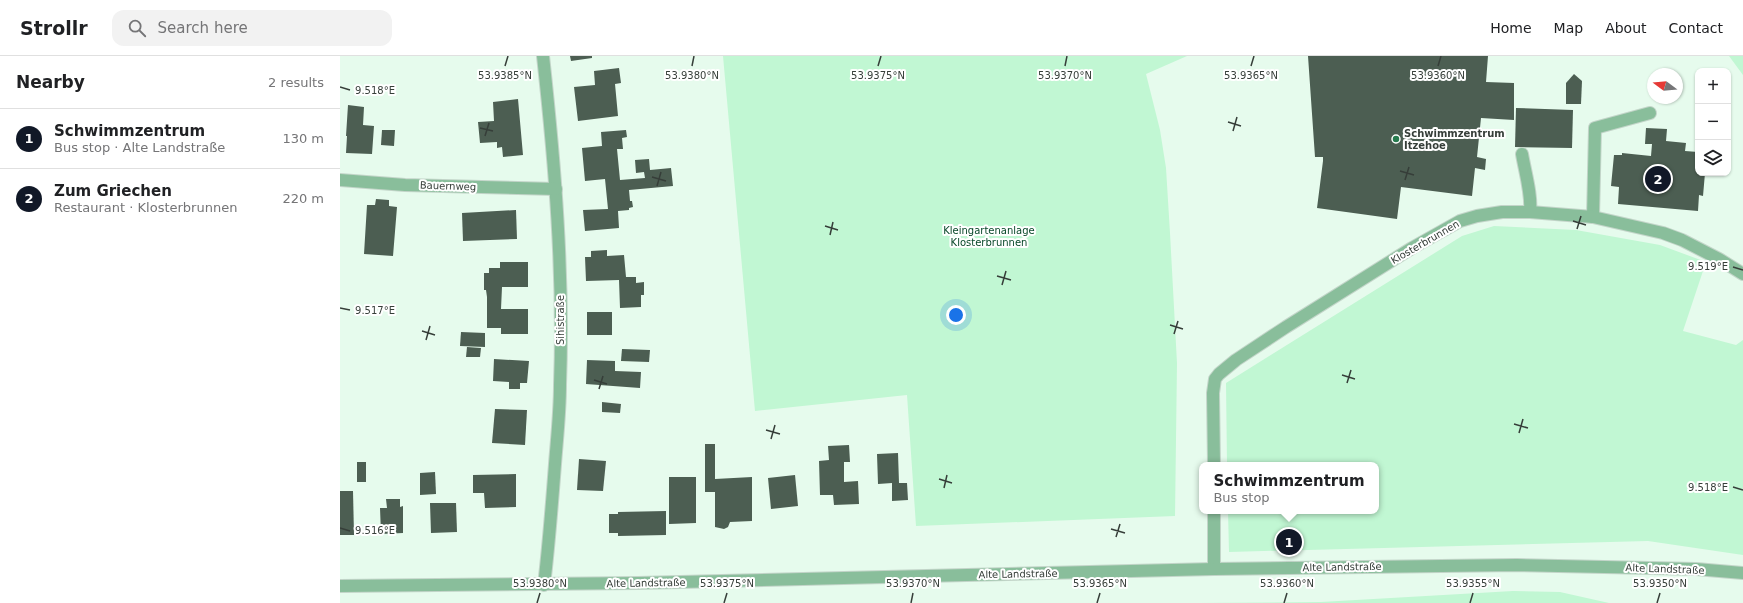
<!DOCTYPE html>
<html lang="en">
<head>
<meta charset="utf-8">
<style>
  body { margin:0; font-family:"DejaVu Sans",sans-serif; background:#f2f2f2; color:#202124 }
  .controls { position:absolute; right:12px; top:12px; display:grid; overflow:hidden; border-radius:8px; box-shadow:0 1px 3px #0004 }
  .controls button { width:36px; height:36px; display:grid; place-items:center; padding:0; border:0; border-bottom:1px solid #e0e0e0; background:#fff; color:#202124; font:20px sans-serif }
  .compass { position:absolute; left:1307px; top:12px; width:36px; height:36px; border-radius:50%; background:#fff; box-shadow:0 1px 3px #0004; rotate:286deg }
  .you { position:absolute; left:616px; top:259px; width:14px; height:14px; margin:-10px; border:3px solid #fff; border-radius:50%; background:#1a73e8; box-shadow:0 0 0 6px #1a73e833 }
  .badge { display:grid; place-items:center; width:26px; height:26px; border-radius:50%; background:#111827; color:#fff; font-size:13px; font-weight:700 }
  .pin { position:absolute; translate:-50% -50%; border:2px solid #fff; box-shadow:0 1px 4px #0006 }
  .popup { position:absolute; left:859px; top:406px; width:180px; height:52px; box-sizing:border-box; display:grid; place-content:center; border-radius:8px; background:#fff; filter:drop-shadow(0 1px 3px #0005); font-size:13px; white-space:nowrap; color:#757577 }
  .popup b { font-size:15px; color:#202124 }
  .popup::after { content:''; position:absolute; left:50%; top:100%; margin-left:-8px; border:8px solid transparent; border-top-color:#fff }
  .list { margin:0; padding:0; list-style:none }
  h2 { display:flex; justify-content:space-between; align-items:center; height:52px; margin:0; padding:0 16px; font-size:17px }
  h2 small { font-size:13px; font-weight:400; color:#757577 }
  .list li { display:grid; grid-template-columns:26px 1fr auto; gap:12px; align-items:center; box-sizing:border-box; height:60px; padding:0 16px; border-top:1px solid #e0e0e0 }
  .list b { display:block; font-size:15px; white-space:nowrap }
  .list p { margin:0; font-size:13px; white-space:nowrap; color:#757577 }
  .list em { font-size:13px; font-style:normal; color:#757577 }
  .icon { flex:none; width:22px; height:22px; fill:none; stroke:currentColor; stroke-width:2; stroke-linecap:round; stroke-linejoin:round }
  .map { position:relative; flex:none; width:1403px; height:547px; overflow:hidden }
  header { display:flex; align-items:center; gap:24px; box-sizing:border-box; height:56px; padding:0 20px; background:#fff; border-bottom:1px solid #e0e0e0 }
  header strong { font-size:19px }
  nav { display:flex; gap:22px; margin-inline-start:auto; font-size:14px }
  .search { width:280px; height:36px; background:#f2f2f2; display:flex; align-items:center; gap:10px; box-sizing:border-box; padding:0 14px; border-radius:12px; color:#757577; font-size:15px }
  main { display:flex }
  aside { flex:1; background:#fff }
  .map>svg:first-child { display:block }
  .green { fill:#c1f7d3 }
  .building { fill:#4c5e52 }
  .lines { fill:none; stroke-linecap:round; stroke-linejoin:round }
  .minor-casing { stroke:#c3d5c9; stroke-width:14 }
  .minor { stroke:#89be9b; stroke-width:12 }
  .ticks { fill:none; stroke:#363e39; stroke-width:1.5 }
  .poi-dot { fill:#267b4e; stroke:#fff; stroke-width:1.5 }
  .labels { text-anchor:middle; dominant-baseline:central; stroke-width:4; stroke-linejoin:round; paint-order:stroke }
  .poi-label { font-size:10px; font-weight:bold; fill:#363e39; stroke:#fff; text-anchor:start }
  .street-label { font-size:10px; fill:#363e39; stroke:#fff }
  .park-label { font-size:10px; fill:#074728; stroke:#fff }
  .ticks-label { font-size:10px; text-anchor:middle; fill:#363e39; stroke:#fff; stroke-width:4; stroke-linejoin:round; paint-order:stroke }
</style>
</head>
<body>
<header>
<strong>Strollr</strong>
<div class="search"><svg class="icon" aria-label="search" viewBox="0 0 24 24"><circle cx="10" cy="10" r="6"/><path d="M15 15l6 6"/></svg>Search here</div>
<nav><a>Home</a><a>Map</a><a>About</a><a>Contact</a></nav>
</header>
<main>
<aside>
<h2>Nearby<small>2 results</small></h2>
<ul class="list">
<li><span class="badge">1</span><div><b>Schwimmzentrum</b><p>Bus stop · Alte Landstraße</p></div><em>130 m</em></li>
<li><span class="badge">2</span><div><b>Zum Griechen</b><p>Restaurant · Klosterbrunnen</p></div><em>220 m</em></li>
</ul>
</aside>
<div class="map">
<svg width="1403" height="547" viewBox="0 0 1403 547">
  <rect width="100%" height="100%" fill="#e6fbed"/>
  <!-- green -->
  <g class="green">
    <path d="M383 0H847L806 18 820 74 826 112 830 177 837 307 835 460 576 470 567 339 415 355Z"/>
    <path d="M1389 0H1403V19Z"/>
    <path d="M1154 170 1236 174 1320 189 1366 206 1343 275 1396 289 1403 284V499L1308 485 889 496 888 455H1036V409H887L886 327 1122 180Z"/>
    <path d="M1173 535 1220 536 1269 547H858L981 546Z"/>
  </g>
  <!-- building -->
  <g class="building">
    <path d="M230 0H252V2L231 5Z"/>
    <path d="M968 0H1148L1146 26 1174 27V64L1141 62 1137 101 1146 103 1145 114 1135 112 1132 140 1061 131 1057 163 977 152 983 105V101H975Z"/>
    <path d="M279 12 281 27 275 28 278 60 238 65 234 31 255 29 254 15Z"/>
    <path d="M1234 18 1242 25 1241 48H1226V27Z"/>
    <path d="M178 43 183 99 163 101 162 91 157 92V86L140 87 138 66 154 65 153 46Z"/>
    <path d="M8 49 24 51 23 69 34 70 32 98 6 97 7 80H6Z"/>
    <path d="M1176 52 1233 54 1232 92 1175 91Z"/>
    <path d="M1306 72 1327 73 1326 85 1346 87 1345 95 1358 96V117H1365L1363 140 1359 139 1358 155 1278 148 1279 131 1271 130 1274 99H1282V97L1311 100 1312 88H1305Z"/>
    <path d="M42 74H55L54 90 41 89Z"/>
    <path d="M286 74 287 81 282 82 283 93H277L280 124 305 122 304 116 296 117 295 104 309 103 310 114 331 112 333 130 289 134 290 145H292L293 151 289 152V154L278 155 279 172 245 175 243 154 268 153 265 123 245 125 242 92 262 90 261 76Z"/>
    <path d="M36 143 49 144V150L57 151 53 200 24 198 27 149H35Z"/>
    <path d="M176 154 177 183 123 185 122 157Z"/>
    <path d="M267 194V200L284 199 286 221H296V227L304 226V239H301V251L280 252 279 224 246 225 245 201H251V195Z"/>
    <path d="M160 206H188V231H162L161 253H188V278H161V272H147V241L146 234H144V217H149V212H160Z"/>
    <rect x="247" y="256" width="25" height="23"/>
    <path d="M121 276 145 277V291L120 290Z"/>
    <path d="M127 291 141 292 140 301H126Z"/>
    <path d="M282 293 310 294 309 306 281 305Z"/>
    <path d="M154 303 189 305 187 327H180V333H169V326L153 325Z"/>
    <path d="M247 304 275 305V315L301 316 300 332 246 328Z"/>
    <path d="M262 346 281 348 280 357 262 356Z"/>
    <path d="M155 353 187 354 185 389 152 387Z"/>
    <path d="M365 388H375V423L412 421V465L390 466 388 471 384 473 375 471V436H365Z"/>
    <path d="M509 389 510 406H504V426L518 425 519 448 494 449 493 439H480L479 405 489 404 488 390Z"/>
    <path d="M558 397 559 427H567L568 444 552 445V427L538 428 537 398Z"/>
    <path d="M239 403 266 405 263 435 237 434Z"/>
    <rect x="17" y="406" width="9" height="20"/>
    <path d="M95 416 96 438 80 439V417Z"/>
    <path d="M176 418V451L145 452 144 437H133V419Z"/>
    <path d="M455 419 458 450 431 453 428 422Z"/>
    <path d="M329 421H356V467L329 468Z"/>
    <path d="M0 435H13L14 479H0Z"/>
    <path d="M46 443H60V451L63 450V477L41 478 40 452H47Z"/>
    <path d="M90 447H116L117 476 91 477Z"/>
    <path d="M326 455V479L278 480V477H269V458H278V456Z"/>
  </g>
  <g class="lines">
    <defs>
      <g id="minor">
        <path d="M203 0C215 109 224 219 220 329 220 356 217 382 215 408 212 448 209 488 204 529"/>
        <path d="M1182 98C1185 116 1192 139 1190 156"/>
        <path d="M0 124 65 129 216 133"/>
        <path d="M1253 161 1255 72 1310 57"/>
        <path d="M874 409 873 337 875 323 879 318 896 304 946 271 1072 192 1120 165 1137 160 1162 156H1190L1253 161 1323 177 1342 184 1379 203 1403 218"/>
        <path d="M874 455V513"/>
        <path d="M0 530 298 527 874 513 1177 509 1356 513 1403 517"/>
      </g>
    </defs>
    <!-- minor casing -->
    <use href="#minor" class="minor-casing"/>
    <!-- minor -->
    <use href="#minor" class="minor"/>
  </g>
  <!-- ticks -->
  <path class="ticks" d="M165 10 168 0M352 10 354 0M538 10 541 0M725 10 727 0M911 10 914 0M1098 10 1101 0M0 31 10 34M888 66 901 70M140 72 153 75M893 75 897 61M145 80 149 67M1060 115 1074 119M312 121 326 125M1065 124 1069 111M317 130 321 116M1233 165 1246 169M485 170 498 174M1237 173 1241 160M490 179 493 166M1393 211 1403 214M657 220 671 224M662 229 666 215M0 252 10 254M830 269 843 273M82 275 95 279M834 278 838 265M86 284 90 270M1002 319 1015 323M254 324 267 328M1007 327 1011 314M259 333 263 320M1174 368 1188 372M426 374 440 378M1179 377 1183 363M431 383 435 369M599 423 612 427M1393 431 1403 434M604 432 607 419M0 472 10 475M771 473 785 477M776 481 780 468M197 547 200 537M384 547 387 537M571 547 573 537M757 547 760 537M944 547 947 537M1130 547 1133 537M1317 547 1320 537"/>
  <!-- markers -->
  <circle class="poi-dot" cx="1056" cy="83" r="4"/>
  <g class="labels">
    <!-- poi labels -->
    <g class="poi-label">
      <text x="1064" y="77">Schwimmzentrum<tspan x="1064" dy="12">Itzehoe</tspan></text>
    </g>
    <!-- street labels -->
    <g class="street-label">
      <text transform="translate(108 130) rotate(2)">Bauernweg</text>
      <text transform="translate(1085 186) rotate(-30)">Klosterbrunnen</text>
      <text transform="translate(220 264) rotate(-90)">Sihistraße</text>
      <text transform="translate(1002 511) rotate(-1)">Alte Landstraße</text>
      <text transform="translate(1325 513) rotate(2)">Alte Landstraße</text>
      <text transform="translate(678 518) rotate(-1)">Alte Landstraße</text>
      <text transform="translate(306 527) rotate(-1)">Alte Landstraße</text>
    </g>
    <!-- park labels -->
    <g class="park-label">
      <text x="649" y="174">Kleingartenanlage<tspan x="649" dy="12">Klosterbrunnen</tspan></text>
    </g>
  </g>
  <g class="ticks-label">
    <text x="165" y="23">53.9385°N</text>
    <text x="352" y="23">53.9380°N</text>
    <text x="538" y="23">53.9375°N</text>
    <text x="725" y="23">53.9370°N</text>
    <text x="911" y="23">53.9365°N</text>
    <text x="1098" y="23">53.9360°N</text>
    <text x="35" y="38">9.518°E</text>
    <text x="1368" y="214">9.519°E</text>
    <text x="35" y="258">9.517°E</text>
    <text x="1368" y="435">9.518°E</text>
    <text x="35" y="478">9.516°E</text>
    <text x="200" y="531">53.9380°N</text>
    <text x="387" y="531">53.9375°N</text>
    <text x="573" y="531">53.9370°N</text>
    <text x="760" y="531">53.9365°N</text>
    <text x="947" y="531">53.9360°N</text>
    <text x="1133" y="531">53.9355°N</text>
    <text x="1320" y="531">53.9350°N</text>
  </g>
</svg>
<div class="controls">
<button>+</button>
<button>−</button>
<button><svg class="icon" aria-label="layers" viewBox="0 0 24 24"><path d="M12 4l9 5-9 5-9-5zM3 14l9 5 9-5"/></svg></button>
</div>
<svg class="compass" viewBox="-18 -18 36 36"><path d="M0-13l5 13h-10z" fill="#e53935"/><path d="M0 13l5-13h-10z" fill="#757577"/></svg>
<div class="you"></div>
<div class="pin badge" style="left:949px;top:486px">1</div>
<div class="popup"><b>Schwimmzentrum</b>Bus stop</div>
<div class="pin badge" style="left:1318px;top:123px">2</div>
</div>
</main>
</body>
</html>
